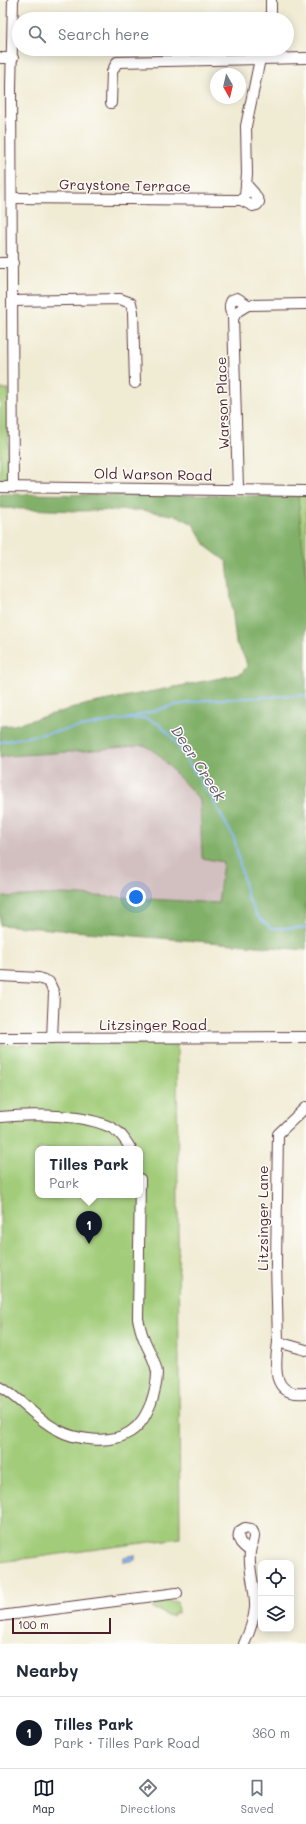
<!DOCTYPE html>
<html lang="en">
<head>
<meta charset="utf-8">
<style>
  body { margin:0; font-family:Mali,sans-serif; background:#f2f2f3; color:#1f2937 }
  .controls { position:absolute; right:12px; bottom:12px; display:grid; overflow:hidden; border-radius:8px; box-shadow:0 2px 10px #0003 }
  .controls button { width:36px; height:36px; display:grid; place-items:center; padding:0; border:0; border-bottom:1px solid #e0e1e3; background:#fff; color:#1f2937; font:20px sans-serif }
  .compass { position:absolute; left:210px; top:68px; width:36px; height:36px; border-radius:50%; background:#fff; box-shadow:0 2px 10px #0003; rotate:172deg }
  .scale { position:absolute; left:12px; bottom:10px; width:99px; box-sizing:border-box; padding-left:4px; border:2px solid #4a1f2b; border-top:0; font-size:11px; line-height:14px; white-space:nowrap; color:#4a1f2b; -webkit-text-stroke:3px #fdfcf7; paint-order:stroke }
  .you { position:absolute; left:136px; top:897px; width:14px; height:14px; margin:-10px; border:3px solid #fff; border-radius:50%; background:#1a73e8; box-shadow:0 0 0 6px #1a73e833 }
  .badge { display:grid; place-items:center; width:26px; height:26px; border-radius:50%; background:#111827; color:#fff; font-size:13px; font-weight:700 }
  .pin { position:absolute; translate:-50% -33px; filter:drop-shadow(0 1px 2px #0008) }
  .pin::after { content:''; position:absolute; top:21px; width:14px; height:12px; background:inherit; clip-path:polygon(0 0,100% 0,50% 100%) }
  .popup { position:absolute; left:35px; top:1146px; width:108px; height:52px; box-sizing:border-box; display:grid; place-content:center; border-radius:8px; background:#fff; filter:drop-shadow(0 1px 3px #0005); font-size:13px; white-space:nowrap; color:#747a83 }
  .popup b { font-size:15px; color:#1f2937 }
  .popup::after { content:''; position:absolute; left:50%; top:100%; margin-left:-8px; border:8px solid transparent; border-top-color:#fff }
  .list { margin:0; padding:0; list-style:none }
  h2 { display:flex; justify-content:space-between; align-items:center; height:52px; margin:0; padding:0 16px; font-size:17px }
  h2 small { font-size:13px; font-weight:400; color:#747a83 }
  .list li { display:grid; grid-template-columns:26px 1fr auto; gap:12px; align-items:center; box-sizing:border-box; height:72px; padding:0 16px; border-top:1px solid #e0e1e3 }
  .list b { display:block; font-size:15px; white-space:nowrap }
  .list p { margin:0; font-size:13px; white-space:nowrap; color:#747a83 }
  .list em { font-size:13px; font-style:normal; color:#747a83 }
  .icon { flex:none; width:22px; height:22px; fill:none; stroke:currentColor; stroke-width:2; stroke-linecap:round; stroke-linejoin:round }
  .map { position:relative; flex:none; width:306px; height:1644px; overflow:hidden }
  .search { position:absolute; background:#fff; box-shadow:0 2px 10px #0003; left:12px; right:12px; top:12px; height:44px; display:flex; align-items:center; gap:10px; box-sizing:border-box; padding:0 14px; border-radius:22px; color:#747a83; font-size:15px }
  .sheet { height:124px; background:#fff }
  nav { display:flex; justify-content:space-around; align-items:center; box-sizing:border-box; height:56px; border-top:1px solid #e0e1e3; background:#fff; font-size:11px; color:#747a83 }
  nav a { display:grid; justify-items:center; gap:2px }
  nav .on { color:#111827 }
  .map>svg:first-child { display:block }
  .industrial { fill:#d2bfc0 }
  .green { fill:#a2cc79; stroke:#767652; fill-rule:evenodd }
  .forest { fill:#81b069; stroke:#66684a }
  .water { fill:#85b6f1; stroke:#686a8e }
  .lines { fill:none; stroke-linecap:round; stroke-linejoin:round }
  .stream { stroke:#85b6f1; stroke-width:2 }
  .minor-casing { stroke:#633e44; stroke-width:12 }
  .minor { stroke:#fff; stroke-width:10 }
  .labels { text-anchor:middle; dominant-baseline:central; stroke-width:3; stroke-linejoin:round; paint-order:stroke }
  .street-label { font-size:14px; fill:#4a1f2b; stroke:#fdfcf7 }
  .water-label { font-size:15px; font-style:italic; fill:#5f5470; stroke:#fdfcf7 }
</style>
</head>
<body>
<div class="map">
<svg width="306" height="1644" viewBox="0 0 306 1644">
  <rect width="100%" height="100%" fill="#fdfcf7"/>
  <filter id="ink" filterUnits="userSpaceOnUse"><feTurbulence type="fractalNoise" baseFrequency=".025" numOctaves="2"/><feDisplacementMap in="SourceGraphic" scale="8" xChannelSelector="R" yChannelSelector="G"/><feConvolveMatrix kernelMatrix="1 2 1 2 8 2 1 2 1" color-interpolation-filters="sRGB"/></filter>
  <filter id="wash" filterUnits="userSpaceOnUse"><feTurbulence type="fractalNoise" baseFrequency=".012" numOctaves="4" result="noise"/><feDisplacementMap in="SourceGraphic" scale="16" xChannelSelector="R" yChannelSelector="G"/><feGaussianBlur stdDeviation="0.9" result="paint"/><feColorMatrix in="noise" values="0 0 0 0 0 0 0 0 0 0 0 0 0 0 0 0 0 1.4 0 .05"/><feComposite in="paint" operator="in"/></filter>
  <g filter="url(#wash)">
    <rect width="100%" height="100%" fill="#f0ebd3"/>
    <!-- industrial -->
    <path class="industrial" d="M144 745 158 754 200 800 202 858 223 861 218 903 63 894 0 897V758L7 756 84 751Z"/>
    <!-- green -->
    <g class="green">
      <path d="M0 389H9L8 480 4 485 0 486Z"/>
      <path d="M298 496H306V580H305Z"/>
      <path d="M177 1042 180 1538 0 1562V1045ZM38 1149H140V1195H38Z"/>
      <path d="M177 1601 178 1613H173L174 1616H166L162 1611 153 1609V1604Z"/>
    </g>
    <!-- forest -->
    <path class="forest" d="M0 494 298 496 306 580V950L0 925V897L63 894 218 903 223 862 202 858 200 800 158 754 144 745 84 751 7 756 0 758V726L14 725 88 704 241 674 247 666 245 658 236 643 227 562 207 547 193 524 178 516 141 510 75 511 0 508Z"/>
    <!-- water -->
    <path class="water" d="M135 1555V1560L124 1562V1557Z"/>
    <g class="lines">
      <!-- stream -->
      <g class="stream">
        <path d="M126 719 171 706 205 700 306 695"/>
        <path d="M0 742 118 720 145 718 159 724 171 736 212 799 234 838 247 896 257 916 271 928H306"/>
      </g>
    </g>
  </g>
  <g filter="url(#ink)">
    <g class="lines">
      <defs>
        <g id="minor">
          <path d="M271 0V19"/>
          <path d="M0 58H13"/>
          <path d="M111 103 112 72 117 62 306 58"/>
          <path d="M12 198 241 200 245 196 247 174 246 126 260 59"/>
          <path d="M241 200 253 206 257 205 259 202 254 193 246 184"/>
          <path d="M0 263H13"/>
          <path d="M12 301 120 299 131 303 133 312 135 383"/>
          <path d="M234 317C230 310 228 307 232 300L237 298 248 305"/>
          <path d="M0 487 306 491"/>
          <path d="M13 487 11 87 13 0"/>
          <path d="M238 489 233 317 238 311 248 305 306 304"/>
          <path d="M0 976 39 978 49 982 54 993 52 1038"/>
          <path d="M0 1038 306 1037"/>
          <path d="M0 1117C29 1114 94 1113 118 1132 123 1136 127 1143 131 1149"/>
          <path d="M278 1342 276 1263 278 1134 306 1107"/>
          <path d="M306 1350 278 1342C275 1366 271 1397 306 1393"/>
          <path d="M0 1387C21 1399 35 1418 56 1429 75 1440 110 1445 130 1432 141 1425 146 1415 151 1403 154 1394 157 1383 157 1373 156 1361 148 1350 144 1339 141 1333 140 1326 138 1319L140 1179"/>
          <path d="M0 1616 177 1593"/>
          <path d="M244 1644C249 1633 254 1620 255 1608 256 1589 248 1570 250 1552 251 1543 258 1537 251 1529L245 1528 240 1531C235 1540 243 1546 250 1551"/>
        </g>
      </defs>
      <!-- minor casing -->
      <use href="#minor" class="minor-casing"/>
      <!-- minor -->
      <use href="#minor" class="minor"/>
    </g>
  </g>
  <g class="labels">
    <!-- street labels -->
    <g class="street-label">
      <text transform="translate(125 185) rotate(1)">Graystone Terrace</text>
      <text transform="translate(222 403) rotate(-92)">Warson Place</text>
      <text transform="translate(153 474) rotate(1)">Old Warson Road</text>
      <text x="153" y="1024">Litzsinger Road</text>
      <text transform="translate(262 1218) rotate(-90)">Litzsinger Lane</text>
    </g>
    <!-- water labels -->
    <g class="water-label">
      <text transform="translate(199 763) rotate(57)">Deer Creek</text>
    </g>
  </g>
</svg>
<div class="controls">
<button><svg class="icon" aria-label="locate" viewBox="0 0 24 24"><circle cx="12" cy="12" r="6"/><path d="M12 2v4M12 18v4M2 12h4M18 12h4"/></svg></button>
<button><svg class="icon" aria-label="layers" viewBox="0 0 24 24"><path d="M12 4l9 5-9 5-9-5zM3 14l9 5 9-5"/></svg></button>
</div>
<svg class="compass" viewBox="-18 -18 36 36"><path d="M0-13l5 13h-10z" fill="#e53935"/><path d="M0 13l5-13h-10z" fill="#747a83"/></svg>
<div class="scale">100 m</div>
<div class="you"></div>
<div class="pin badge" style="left:89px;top:1244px">1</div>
<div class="popup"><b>Tilles Park</b>Park</div>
<div class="search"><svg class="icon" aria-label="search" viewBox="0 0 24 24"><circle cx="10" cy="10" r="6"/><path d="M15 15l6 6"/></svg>Search here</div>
</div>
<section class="sheet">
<h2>Nearby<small></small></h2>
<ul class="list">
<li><span class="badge">1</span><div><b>Tilles Park</b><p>Park · Tilles Park Road</p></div><em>360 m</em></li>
</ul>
</section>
<nav>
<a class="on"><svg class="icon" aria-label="map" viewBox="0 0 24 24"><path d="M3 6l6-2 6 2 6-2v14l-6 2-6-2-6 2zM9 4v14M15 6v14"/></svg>Map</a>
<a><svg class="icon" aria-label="directions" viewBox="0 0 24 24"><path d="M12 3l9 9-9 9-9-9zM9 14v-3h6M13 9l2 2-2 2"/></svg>Directions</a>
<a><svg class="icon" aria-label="saved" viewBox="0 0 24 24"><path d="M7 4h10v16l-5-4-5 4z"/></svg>Saved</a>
</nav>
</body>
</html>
